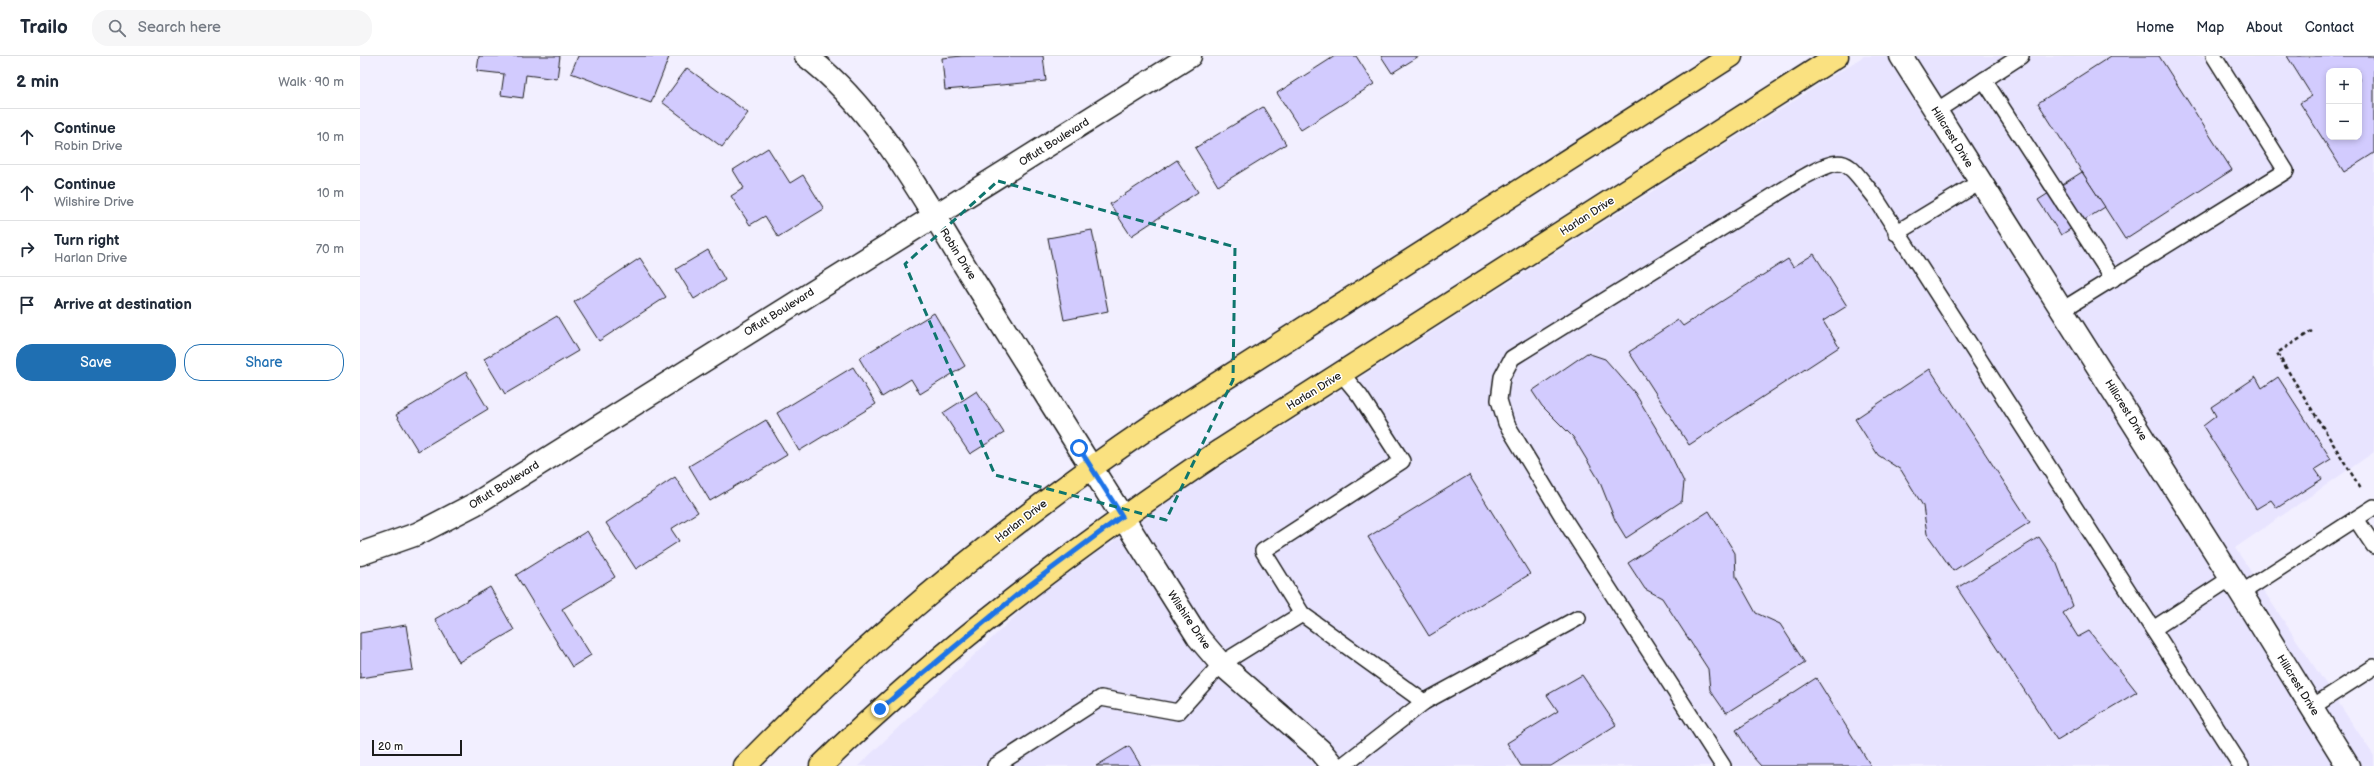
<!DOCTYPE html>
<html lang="en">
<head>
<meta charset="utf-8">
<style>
  body { margin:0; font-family:"Balsamiq Sans",sans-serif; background:#f6f6f7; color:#1f2937 }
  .controls { position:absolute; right:12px; top:12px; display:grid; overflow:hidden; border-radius:8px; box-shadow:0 2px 6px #0003 }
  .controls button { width:36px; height:36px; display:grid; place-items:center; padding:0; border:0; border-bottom:1px solid #e0e1e3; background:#fff; color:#1f2937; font:20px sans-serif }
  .scale { position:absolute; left:12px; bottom:10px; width:90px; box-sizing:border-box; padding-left:4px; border:2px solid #1c1c1c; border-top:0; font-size:11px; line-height:14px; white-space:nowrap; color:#1c1c1c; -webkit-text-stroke:3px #fff; paint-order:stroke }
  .stop { position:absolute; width:12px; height:12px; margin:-9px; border:3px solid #1a73e8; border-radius:50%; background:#fff }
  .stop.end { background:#1a73e8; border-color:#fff; box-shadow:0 1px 4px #0008 }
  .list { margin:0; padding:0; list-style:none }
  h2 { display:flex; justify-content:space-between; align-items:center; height:52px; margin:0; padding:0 16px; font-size:17px }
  h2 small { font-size:13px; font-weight:400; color:#747a83 }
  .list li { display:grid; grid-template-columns:26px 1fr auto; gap:12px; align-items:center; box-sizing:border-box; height:56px; padding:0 16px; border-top:1px solid #e0e1e3 }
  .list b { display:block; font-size:15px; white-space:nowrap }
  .list p { margin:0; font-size:13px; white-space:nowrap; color:#747a83 }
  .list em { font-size:13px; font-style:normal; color:#747a83 }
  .actions { display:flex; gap:8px; padding:12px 16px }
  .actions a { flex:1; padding:9px 0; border:1px solid #1f6fb2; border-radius:16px; text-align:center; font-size:14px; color:#1f6fb2 }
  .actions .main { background:#1f6fb2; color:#fff }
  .icon { flex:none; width:22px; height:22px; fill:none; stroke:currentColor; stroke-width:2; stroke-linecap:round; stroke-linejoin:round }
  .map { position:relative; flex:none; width:2014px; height:710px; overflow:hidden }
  header { display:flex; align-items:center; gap:24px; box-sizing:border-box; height:56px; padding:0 20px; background:#fff; border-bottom:1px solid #e0e1e3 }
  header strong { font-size:19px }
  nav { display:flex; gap:22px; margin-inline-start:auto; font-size:14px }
  .search { width:280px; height:36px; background:#f6f6f7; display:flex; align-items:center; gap:10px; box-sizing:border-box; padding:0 14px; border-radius:16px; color:#747a83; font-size:15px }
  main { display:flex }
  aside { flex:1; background:#fff }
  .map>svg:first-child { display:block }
  .built { fill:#e8e4ff; fill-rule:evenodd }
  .building { fill:#d2cbfe; stroke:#1c1c1c; fill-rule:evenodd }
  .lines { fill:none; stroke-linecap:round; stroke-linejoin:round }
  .lane-casing { stroke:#1c1c1c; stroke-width:18 }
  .street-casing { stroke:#1c1c1c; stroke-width:25 }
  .primary-casing { stroke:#1c1c1c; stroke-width:25 }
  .path { stroke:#1c1c1c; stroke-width:2.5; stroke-dasharray:4 3; stroke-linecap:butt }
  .lane { stroke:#fff; stroke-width:15 }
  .street { stroke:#fff; stroke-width:22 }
  .primary { stroke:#fae180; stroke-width:22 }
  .route { stroke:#1a73e8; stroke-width:5 }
  .marked { fill:none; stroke:#0f766e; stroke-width:3; stroke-dasharray:8 5; stroke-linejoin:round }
  .labels { text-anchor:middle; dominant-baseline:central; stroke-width:3; stroke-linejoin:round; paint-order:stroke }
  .street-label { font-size:11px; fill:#1c1c1c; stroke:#fff }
</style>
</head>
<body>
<header>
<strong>Trailo</strong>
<div class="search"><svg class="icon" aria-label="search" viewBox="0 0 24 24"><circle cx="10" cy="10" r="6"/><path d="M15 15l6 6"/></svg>Search here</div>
<nav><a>Home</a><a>Map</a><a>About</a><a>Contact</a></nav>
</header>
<main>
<aside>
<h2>2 min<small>Walk · 90 m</small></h2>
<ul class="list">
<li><svg class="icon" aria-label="ahead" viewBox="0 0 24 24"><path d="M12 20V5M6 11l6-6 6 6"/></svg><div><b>Continue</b><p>Robin Drive</p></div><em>10 m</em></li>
<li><svg class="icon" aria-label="ahead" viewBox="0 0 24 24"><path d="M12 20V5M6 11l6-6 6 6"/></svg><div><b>Continue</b><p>Wilshire Drive</p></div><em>10 m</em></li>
<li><svg class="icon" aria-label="right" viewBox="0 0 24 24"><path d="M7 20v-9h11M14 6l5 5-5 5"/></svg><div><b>Turn right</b><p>Harlan Drive</p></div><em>70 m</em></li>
<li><svg class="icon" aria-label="arrive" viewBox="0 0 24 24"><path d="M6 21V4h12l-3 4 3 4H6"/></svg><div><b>Arrive at destination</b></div></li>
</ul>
<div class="actions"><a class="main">Save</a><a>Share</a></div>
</aside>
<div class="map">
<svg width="2014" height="710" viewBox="0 0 2014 710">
  <rect width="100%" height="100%" fill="#f2efff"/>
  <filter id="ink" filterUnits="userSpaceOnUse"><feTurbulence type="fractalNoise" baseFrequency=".025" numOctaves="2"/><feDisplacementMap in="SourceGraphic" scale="8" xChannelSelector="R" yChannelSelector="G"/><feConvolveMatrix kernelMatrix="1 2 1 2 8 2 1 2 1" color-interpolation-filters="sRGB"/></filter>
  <g filter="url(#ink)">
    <!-- built -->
    <path class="built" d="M1504 0H2014V396L1875 492 2014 700V710H498L672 544 823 435ZM1969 15H1999V81H1969Z"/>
    <!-- building -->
    <g class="building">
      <path d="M119 0H200L197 23 166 19 163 42 141 39 144 18 117 15Z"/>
      <path d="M218 0H308L309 1 291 47 211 17Z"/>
      <path d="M602 0H683L686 25 585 34 582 2Z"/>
      <path d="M975 0H996L1014 28 941 74 917 37Z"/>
      <path d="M1021 0H1059L1032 17Z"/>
      <path d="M1751 0H1799L1872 114 1765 183 1678 47Z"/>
      <path d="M1927 0H2014V97L1984 116 1940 47 1952 40ZM1969 15H1999V81H1969Z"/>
      <path d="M327 12 388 57 362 91 302 46Z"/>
      <path d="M903 51 926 88 858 130 835 92Z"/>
      <path d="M408 92 430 127 443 119 464 153 418 181 405 160 390 169 371 140 384 132 373 114Z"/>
      <path d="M817 104 838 136 771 180 750 148Z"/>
      <path d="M1722 116 1745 151 1701 179 1678 144Z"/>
      <path d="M732 174 748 255 704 264 688 182Z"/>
      <path d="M348 194 365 224 334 243 316 213Z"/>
      <path d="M1454 198 1487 250 1463 265 1479 291 1329 389 1269 296 1318 264 1323 270 1428 203 1433 211Z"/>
      <path d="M280 202 306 241 239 285 214 246Z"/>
      <path d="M574 257 605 310 560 338 551 323 522 341 499 302Z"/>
      <path d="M197 260 218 295 145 338 124 303Z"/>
      <path d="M1227 297 1245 303 1275 337 1306 389 1324 426 1322 445 1266 482 1255 464 1239 424 1213 381 1182 350 1172 335Z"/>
      <path d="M493 311 516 348 439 395 417 357Z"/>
      <path d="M1570 313 1670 466 1593 515 1567 478 1563 450 1541 414 1518 399 1495 363Z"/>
      <path d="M106 316 128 353 58 395 36 359Z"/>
      <path d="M1896 321 1902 332 1918 321 1971 403 1955 413 1962 423 1917 452 1911 444 1896 453 1843 370 1856 360 1851 351Z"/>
      <path d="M617 335 644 377 610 398 583 357Z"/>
      <path d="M406 364 427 399 350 445 329 410Z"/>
      <path d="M1109 419 1170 518 1069 580 1008 481Z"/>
      <path d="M315 421 338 456 311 473 319 485 276 513 246 467Z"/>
      <path d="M1349 455 1375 497 1376 521 1396 557 1420 568 1445 607 1366 657 1350 634 1348 613 1302 542 1285 533 1268 507Z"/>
      <path d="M227 475 255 521 202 553 231 599 212 611 156 519Z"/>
      <path d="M1679 481 1697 508 1713 550 1703 557 1718 581 1729 575 1777 636 1697 684 1597 532Z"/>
      <path d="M130 531 154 574 99 606 75 563Z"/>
      <path d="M46 569 53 614 0 622V577Z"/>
      <path d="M1222 619 1256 669 1191 710H1161L1147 687 1198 655 1187 639Z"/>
      <path d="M1456 622 1511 710H1401L1392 700 1376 674Z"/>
      <path d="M769 690 781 710H736Z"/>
    </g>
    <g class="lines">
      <defs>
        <g id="lane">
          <path d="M1624 24 1753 223"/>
          <path d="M1576 55 1661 0"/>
          <path d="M1536 177 1620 126"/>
          <path d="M1702 254 1926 115 1854 0"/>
          <path d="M1996 463 2014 490"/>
          <path d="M1881 537 2014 451"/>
          <path d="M942 558 1064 646 982 710"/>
          <path d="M1793 573 1871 522"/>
          <path d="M1064 646 1218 562"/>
          <path d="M1952 651 2014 611"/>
          <path d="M635 710 741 642 818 656 861 608 942 558 903 495 1042 405 1000 340 981 317"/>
          <path d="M1363 710 1206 466 1146 367 1139 344 1142 321 1152 302 1442 122C1487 97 1485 104 1515 141L1881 710"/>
        </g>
        <g id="street">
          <path d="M446 0C519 55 568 152 616 228 690 346 764 463 838 581L861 608 960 694 973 710"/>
          <path d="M1541 0 1881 537 1988 710"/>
          <path d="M0 498 57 478 115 448 830 0"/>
        </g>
        <g id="primary">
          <path d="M385 710C510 581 649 466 797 366L1371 0"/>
          <path d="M461 710C585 589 718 490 861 394L1477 0"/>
        </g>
      </defs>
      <!-- lane casing -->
      <use href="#lane" class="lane-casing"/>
      <!-- street casing -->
      <use href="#street" class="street-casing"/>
      <!-- primary casing -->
      <use href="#primary" class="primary-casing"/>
      <!-- path -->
      <path class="path" d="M1952 275 1917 297 2001 433"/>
      <!-- lane -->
      <use href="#lane" class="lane"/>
      <!-- street -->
      <use href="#street" class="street"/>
      <!-- primary -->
      <use href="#primary" class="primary"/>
    </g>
  </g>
  <g class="lines" filter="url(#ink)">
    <!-- route -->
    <path class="route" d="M520 653 663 534 762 460 719 392"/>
  </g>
  <!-- marked area -->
  <path class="marked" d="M638 125 875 191 873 324 806 464 635 419 545 208Z"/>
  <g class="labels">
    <!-- street labels -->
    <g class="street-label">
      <text transform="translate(1592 81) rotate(58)">Hillcrest Drive</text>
      <text transform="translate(694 86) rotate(-32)">Offutt Boulevard</text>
      <text transform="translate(1227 160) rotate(-33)">Harlan Drive</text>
      <text transform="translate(598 198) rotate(58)">Robin Drive</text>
      <text transform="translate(419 256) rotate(-32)">Offutt Boulevard</text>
      <text transform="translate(954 335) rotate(-32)">Harlan Drive</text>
      <text transform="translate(1766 354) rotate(58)">Hillcrest Drive</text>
      <text transform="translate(144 429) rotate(-32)">Offutt Boulevard</text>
      <text transform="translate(661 465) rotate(-38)">Harlan Drive</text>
      <text transform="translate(829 564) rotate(56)">Wilshire Drive</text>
      <text transform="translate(1938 629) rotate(58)">Hillcrest Drive</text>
    </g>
  </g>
</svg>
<div class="controls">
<button>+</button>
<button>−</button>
</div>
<div class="scale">20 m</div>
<div class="stop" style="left:719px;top:392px"></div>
<div class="stop end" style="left:520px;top:653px"></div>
</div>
</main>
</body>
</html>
